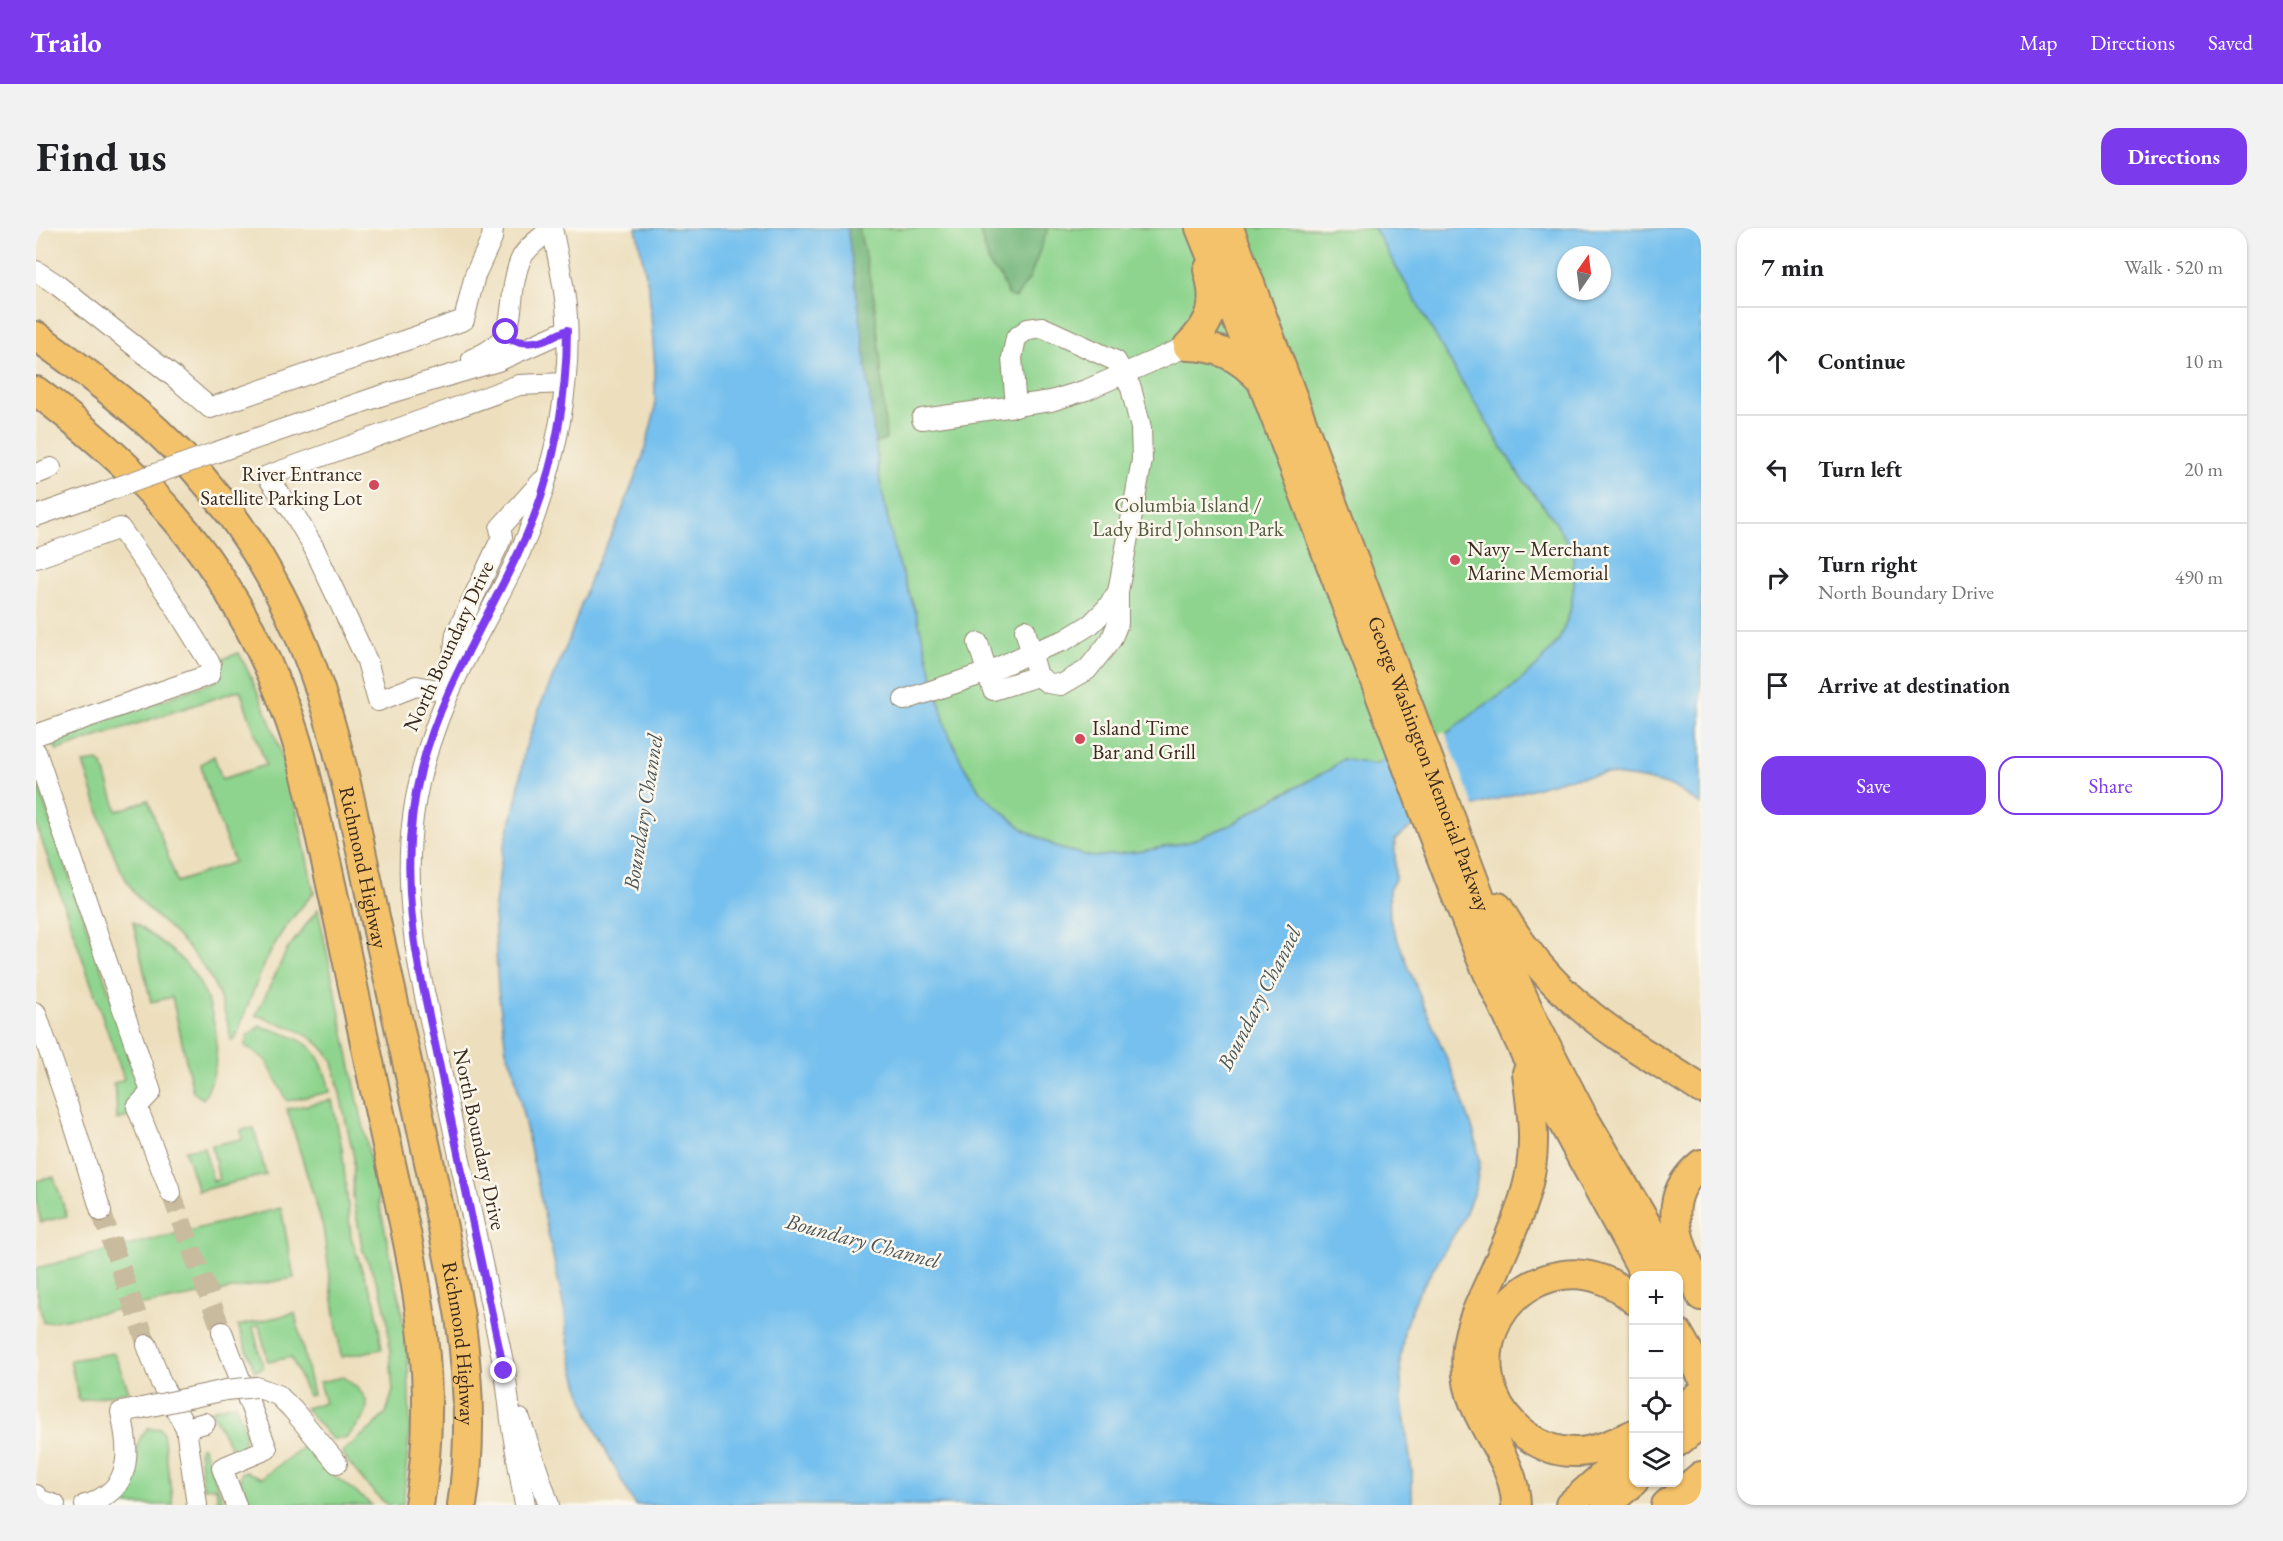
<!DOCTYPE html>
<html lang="en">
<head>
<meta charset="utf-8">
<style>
  body { margin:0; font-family:"EB Garamond",serif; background:#f2f2f2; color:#202124 }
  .controls { position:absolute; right:18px; bottom:18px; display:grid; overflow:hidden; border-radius:12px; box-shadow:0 2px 4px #0004 }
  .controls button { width:54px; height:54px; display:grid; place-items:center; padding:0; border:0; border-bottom:2px solid #e0e0e0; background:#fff; color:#202124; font:30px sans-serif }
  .compass { position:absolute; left:1521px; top:18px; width:54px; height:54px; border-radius:50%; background:#fff; box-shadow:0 2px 4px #0004; rotate:14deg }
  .stop { position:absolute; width:18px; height:18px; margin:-14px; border:4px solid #7c3aed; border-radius:50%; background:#fff }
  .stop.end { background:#7c3aed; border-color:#fff; box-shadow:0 2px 6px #0008 }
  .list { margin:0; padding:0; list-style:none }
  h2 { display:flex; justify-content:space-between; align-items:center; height:78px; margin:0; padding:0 24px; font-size:26px }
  h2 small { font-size:20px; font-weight:400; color:#757577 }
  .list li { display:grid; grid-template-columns:39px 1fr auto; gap:18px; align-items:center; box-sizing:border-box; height:108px; padding:0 24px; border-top:2px solid #e0e0e0 }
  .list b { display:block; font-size:22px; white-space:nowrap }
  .list p { margin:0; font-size:20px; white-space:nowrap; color:#757577 }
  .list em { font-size:20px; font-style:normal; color:#757577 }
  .actions { display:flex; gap:12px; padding:18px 24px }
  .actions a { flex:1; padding:14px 0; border:2px solid #7c3aed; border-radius:18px; text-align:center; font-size:21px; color:#7c3aed }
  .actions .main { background:#7c3aed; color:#fff }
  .icon { flex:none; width:33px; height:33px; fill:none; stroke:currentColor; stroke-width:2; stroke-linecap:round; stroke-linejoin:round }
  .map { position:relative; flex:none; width:1665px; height:1277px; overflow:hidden; border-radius:18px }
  header { display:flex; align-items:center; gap:36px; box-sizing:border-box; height:84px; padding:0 30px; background:#7c3aed; color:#fff }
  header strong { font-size:28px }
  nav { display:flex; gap:33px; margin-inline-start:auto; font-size:21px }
  .intro { display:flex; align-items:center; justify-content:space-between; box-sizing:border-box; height:144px; padding:0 36px }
  h1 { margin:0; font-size:42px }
  .button { padding:15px 27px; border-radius:18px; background:#7c3aed; color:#fff; font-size:21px; font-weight:700 }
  main { display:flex; gap:36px; padding:0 36px }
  aside { flex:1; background:#fff; border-radius:18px; box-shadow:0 2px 4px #0004 }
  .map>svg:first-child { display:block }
  .green { fill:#8ed48e; stroke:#647f56; stroke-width:1.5 }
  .forest { fill:#72b679; stroke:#56704c; stroke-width:1.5 }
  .water { fill:#75c0ee; stroke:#587586; stroke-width:1.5; fill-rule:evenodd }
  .pier { fill:#eddfbe }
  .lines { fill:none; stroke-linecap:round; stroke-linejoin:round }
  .minor-tunnel { stroke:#c9bb9e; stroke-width:20; stroke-dasharray:20 10; stroke-linecap:butt }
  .minor-casing { stroke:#94846e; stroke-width:22 }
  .highway-casing { stroke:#94846e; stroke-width:32 }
  .minor { stroke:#fff; stroke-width:20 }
  .highway { stroke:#f4c26a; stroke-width:28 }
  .minor-bridge-casing { stroke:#94846e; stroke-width:22; stroke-linecap:butt }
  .minor-bridge { stroke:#fff; stroke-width:20 }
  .route { stroke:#7c3aed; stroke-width:8 }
  .poi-dot { fill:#d1495b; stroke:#fbf7ec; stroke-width:2 }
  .labels { text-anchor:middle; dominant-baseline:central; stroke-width:5; stroke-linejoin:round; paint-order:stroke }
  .poi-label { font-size:21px; fill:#3b2a1e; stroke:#fbf7ec; text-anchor:start }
  .park-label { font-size:21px; fill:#545d40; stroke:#fbf7ec }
  .street-label { font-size:21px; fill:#3b2a1e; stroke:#fbf7ec }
  .water-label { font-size:22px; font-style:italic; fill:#4c575c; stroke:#fbf7ec }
</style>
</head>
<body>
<header>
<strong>Trailo</strong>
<nav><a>Map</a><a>Directions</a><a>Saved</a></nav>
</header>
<div class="intro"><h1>Find us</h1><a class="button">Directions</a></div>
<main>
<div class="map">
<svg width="1665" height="1277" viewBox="0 0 1665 1277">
  <rect width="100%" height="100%" fill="#fbf7ec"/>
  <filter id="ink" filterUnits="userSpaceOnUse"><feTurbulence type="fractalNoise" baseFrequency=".0167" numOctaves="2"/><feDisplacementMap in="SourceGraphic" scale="12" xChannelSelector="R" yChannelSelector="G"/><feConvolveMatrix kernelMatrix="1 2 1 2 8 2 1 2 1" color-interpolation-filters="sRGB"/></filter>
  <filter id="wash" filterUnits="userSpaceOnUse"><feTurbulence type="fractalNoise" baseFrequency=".008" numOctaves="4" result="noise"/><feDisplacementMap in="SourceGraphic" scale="24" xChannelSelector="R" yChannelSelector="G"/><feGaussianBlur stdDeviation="1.35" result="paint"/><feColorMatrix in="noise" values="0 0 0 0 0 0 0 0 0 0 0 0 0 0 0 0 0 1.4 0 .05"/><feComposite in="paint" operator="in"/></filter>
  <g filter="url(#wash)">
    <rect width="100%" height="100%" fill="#eddfbe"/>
    <!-- green -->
    <g class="green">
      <path d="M811 0H1338L1423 149 1483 247 1517 290 1537 325 1538 356 1534 384 1523 412 1502 437 1476 460 1446 479 1413 504 1338 537 1307 531 1293 542 1232 574 1195 597 1152 614 1108 623 1057 629 1025 621 988 602 945 565 927 537 910 500 881 388 859 324 844 254 825 96Z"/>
      <path d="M203 425C225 468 243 513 255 559 264 594 270 629 278 664 267 677 256 690 246 704 225 737 213 775 199 811L195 812C186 761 172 738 135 702 122 690 107 678 97 663 72 625 62 577 47 535L62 533 67 538 81 583 112 572 141 654 198 634 168 551 165 536 178 528 186 551 230 537 204 462 21 522 16 515 17 511 180 453 184 443V432Z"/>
      <path d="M0 551 104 853 101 864 92 874 96 888 81 892 80 866 77 856 88 851 0 596Z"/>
      <path d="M282 681 365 1079 372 1132 374 1196 367 1277C363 1277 357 1277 353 1277 342 1272 312 1235 306 1224L338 1198 350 1185 357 1163 351 1089 345 1063 327 1023 317 969 318 930 297 834C281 804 250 798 220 787L251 722Z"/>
      <path d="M97 694C113 706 131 717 145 731 179 763 193 831 167 871L157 864 136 769 115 774Z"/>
      <path d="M224 798C270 812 283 815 294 864L251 873 230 832 209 818 212 807Z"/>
      <path d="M296 872 306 920 315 1009 326 1042 339 1073 346 1121 305 1129 287 999 251 881Z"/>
      <path d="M218 900 230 947 162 963 149 922 168 919 177 953 183 952 176 917 206 911 205 902Z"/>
      <path d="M18 949 31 988 5 994 0 972V953Z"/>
      <path d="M245 980 258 1050 7 1095 0 1057V1040Z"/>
      <path d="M259 1085 277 1167 272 1168 255 1129 232 1134 223 1097 217 1099 227 1140 219 1143 202 1098Z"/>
      <path d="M78 1125 93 1163 43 1173 34 1132Z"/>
      <path d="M307 1149C341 1173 336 1183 309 1211H296L269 1180 289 1175 283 1154Z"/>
      <path d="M199 1176C205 1192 213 1203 206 1220L197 1222C192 1217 180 1191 175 1182Z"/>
      <path d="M113 1199 114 1201 124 1200 127 1205 137 1277H73C88 1267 97 1252 101 1234 102 1229 100 1224 101 1219 102 1212 108 1204 113 1199Z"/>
      <path d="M268 1218 296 1246 336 1277H214L204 1251 206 1244H211L226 1250Z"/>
      <path d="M164 1219H167L189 1277H182L180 1259 167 1260 163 1221Z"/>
    </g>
    <!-- forest -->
    <g class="forest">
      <path d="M811 0H823L838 70 844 127 850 211 839 215 825 96Z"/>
      <path d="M943 0H1012L994 49 980 70 973 68 964 48 954 38Z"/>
    </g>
    <!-- water -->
    <path class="water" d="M600 0H811L825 96 844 254 859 324 881 388 910 500 927 537 945 565 988 602 1025 621 1057 629 1108 623 1152 614 1195 597 1232 574 1293 542 1307 531 1338 537 1413 504 1446 479 1476 460 1502 437 1523 412 1534 384 1538 356 1537 325 1517 290 1483 247 1423 149 1338 0H1665V577L1636 558 1601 550 1569 546 1529 551 1445 576 1377 598 1359 612V651L1353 662 1354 692 1382 763 1417 845 1439 908 1444 934 1440 959 1426 994 1383 1064 1369 1098 1364 1132 1366 1173 1376 1244V1277H599C565 1217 533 1155 529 1085L477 839 470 822 462 762 458 684 466 627 481 569 488 524 505 476 533 412 555 348 582 293 607 228 619 183V140L613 61ZM1530 27H1566V63H1530Z"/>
    <!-- pier -->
    <path class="pier" d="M1409 503 1439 581 1384 599 1356 526Z"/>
  </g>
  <g filter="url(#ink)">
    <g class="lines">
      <!-- minor-tunnel -->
      <g class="minor-tunnel">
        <path d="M135 965 186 1104"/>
        <path d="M65 983 111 1117"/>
      </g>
      <defs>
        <g id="minor">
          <path d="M0 43 20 56 138 149 174 180 428 92 439 47 456 10 457 0"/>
          <path d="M436 131C477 114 473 96 478 56 480 47 481 38 486 29 492 18 506 9 516 0"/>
          <path d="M980 179 976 130 980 110 992 101 1006 99 1080 133 1095 160 1105 200 1106 232 1082 364V395L1075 412 1051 442 1025 457 1012 455 1002 448 989 402"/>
          <path d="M886 191 1015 173 1050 162 1152 118"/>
          <path d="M181 224 344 168 462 133 531 102"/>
          <path d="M0 246 15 240"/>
          <path d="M506 253 464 300 466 309 420 406 413 464 380 458 342 473 331 433 278 320 257 284 231 248 483 157 529 155"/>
          <path d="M0 288 71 263"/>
          <path d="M0 330 84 300 133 369 175 437 173 447 0 507"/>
          <path d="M942 415 957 462 1002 448"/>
          <path d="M868 472 952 444 994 425 1029 412 1055 396 1070 381 1082 364"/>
          <path d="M0 524 115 864 101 879 135 965"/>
          <path d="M0 785 36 890 65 983"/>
          <path d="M186 1104 231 1221 186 1240 200 1277"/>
          <path d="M111 1117 125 1155 150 1200 161 1277"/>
          <path d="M220 1159 242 1167 257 1182 301 1235"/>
          <path d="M484 1191 513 1277"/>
          <path d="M150 1200 169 1195"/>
          <path d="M0 1267 4 1272 19 1277"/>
          <path d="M49 1277C57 1276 63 1272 70 1267 98 1248 91 1212 85 1184L106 1180"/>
          <path d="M489 1277 476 1200 469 1143 383 740C363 628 374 544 424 441 449 391 479 342 498 290 520 227 535 156 531 89 529 59 522 29 516 0"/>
        </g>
        <g id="highway">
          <path d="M1164 0 1226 154 1414 652 1446 732 1489 825 1610 1048"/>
          <path id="s1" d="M1193 0 1452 690 1497 792 1546 887 1641 1048"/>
          <path id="s2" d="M0 108C42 138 84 169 122 204 202 278 259 377 290 481 315 562 329 647 348 730 374 850 403 969 424 1089 433 1152 436 1214 426 1277"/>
          <path d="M1152 118C1177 93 1182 76 1172 42"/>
          <path d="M1152 118C1183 118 1203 129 1224 151"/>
          <path d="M0 163C78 222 151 290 200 376 220 410 237 445 250 482 264 518 272 556 281 594 296 658 309 722 323 786 334 840 346 895 358 949 383 1061 403 1161 383 1277"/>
          <path d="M1462 679C1484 717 1513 753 1547 781 1583 812 1626 835 1665 861"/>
          <path d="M1665 936C1617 975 1648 1021 1665 1068"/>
          <path d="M1598 1072C1579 1054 1553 1043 1527 1047 1446 1059 1424 1161 1491 1208 1505 1218 1523 1225 1542 1224 1562 1223 1579 1214 1598 1206"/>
          <path d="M1642 1105 1665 1146"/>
          <path d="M1642 1184 1665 1166"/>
          <path d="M1642 1214 1665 1195"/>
          <path d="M1480 1277C1479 1237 1453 1212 1439 1177 1431 1159 1429 1138 1431 1119 1434 1092 1450 1064 1461 1038 1474 1007 1490 974 1495 940 1500 908 1495 877 1491 845"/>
          <path d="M1534 1277 1598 1220"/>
          <path d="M1570 1277 1598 1253"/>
          <path d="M1630 1277 1665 1248"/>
        </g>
      </defs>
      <!-- minor casing -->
      <use href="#minor" class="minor-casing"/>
      <!-- highway casing -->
      <use href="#highway" class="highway-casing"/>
      <!-- minor -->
      <use href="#minor" class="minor"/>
      <!-- highway -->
      <use href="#highway" class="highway"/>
      <defs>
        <g id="minor-bridge">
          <path d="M71 263 181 224"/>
          <path d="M106 1180 190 1162 220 1159"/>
        </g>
      </defs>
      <!-- minor-bridge casing -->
      <use href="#minor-bridge" class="minor-bridge-casing"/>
      <!-- minor-bridge -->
      <use href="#minor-bridge" class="minor-bridge"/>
    </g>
  </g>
  <g class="lines" filter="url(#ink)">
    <!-- route -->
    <path class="route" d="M468 1143 383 740C371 674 368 607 385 542 406 458 456 385 491 306 518 244 531 170 531 102 509 113 493 120 469 109L470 104"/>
  </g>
  <!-- markers -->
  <g class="poi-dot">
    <circle cx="338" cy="257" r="6"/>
    <circle cx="1419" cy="332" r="6"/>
    <circle cx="1044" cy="511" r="6"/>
  </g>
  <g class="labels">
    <!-- poi labels -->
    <g class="poi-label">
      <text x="326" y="245" text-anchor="end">River Entrance<tspan x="326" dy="24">Satellite Parking Lot</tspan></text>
      <text x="1431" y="320">Navy – Merchant<tspan x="1431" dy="24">Marine Memorial</tspan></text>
      <text x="1056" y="499">Island Time<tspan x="1056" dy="24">Bar and Grill</tspan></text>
    </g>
    <!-- park labels -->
    <g class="park-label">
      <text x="1152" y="276">Columbia Island /<tspan x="1152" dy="24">Lady Bird Johnson Park</tspan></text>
    </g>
    <!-- street labels -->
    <g class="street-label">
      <text transform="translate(412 418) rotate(-65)">North Boundary Drive</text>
      <text stroke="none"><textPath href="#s1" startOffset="572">George Washington Memorial Parkway</textPath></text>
      <text stroke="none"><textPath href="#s2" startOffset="646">Richmond Highway</textPath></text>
      <text transform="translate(444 911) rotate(78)">North Boundary Drive</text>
      <text stroke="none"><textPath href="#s2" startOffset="1132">Richmond Highway</textPath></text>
    </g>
    <!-- water labels -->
    <g class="water-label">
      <text transform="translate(607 584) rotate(-81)">Boundary Channel</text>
      <text transform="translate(1223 770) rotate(-63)">Boundary Channel</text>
      <text transform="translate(827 1013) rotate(15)">Boundary Channel</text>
    </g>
  </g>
</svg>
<div class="controls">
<button>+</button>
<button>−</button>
<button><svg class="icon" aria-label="locate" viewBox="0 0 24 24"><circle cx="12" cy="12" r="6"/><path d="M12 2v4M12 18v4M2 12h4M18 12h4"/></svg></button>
<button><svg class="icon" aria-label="layers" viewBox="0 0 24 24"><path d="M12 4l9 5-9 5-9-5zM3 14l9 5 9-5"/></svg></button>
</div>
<svg class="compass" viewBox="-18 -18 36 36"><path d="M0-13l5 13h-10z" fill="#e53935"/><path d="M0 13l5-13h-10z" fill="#757577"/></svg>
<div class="stop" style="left:470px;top:104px"></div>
<div class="stop end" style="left:468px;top:1143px"></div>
</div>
<aside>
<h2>7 min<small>Walk · 520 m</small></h2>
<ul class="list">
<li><svg class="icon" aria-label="ahead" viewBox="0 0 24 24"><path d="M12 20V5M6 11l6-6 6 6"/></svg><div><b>Continue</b></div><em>10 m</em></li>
<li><svg class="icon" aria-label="left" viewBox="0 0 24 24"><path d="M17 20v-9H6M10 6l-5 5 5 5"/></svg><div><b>Turn left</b></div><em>20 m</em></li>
<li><svg class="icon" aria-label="right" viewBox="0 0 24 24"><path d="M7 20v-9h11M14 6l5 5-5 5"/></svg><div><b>Turn right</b><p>North Boundary Drive</p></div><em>490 m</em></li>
<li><svg class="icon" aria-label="arrive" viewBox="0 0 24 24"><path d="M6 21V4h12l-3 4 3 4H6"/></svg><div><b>Arrive at destination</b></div></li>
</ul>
<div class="actions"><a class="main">Save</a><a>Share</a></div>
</aside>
</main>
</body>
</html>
